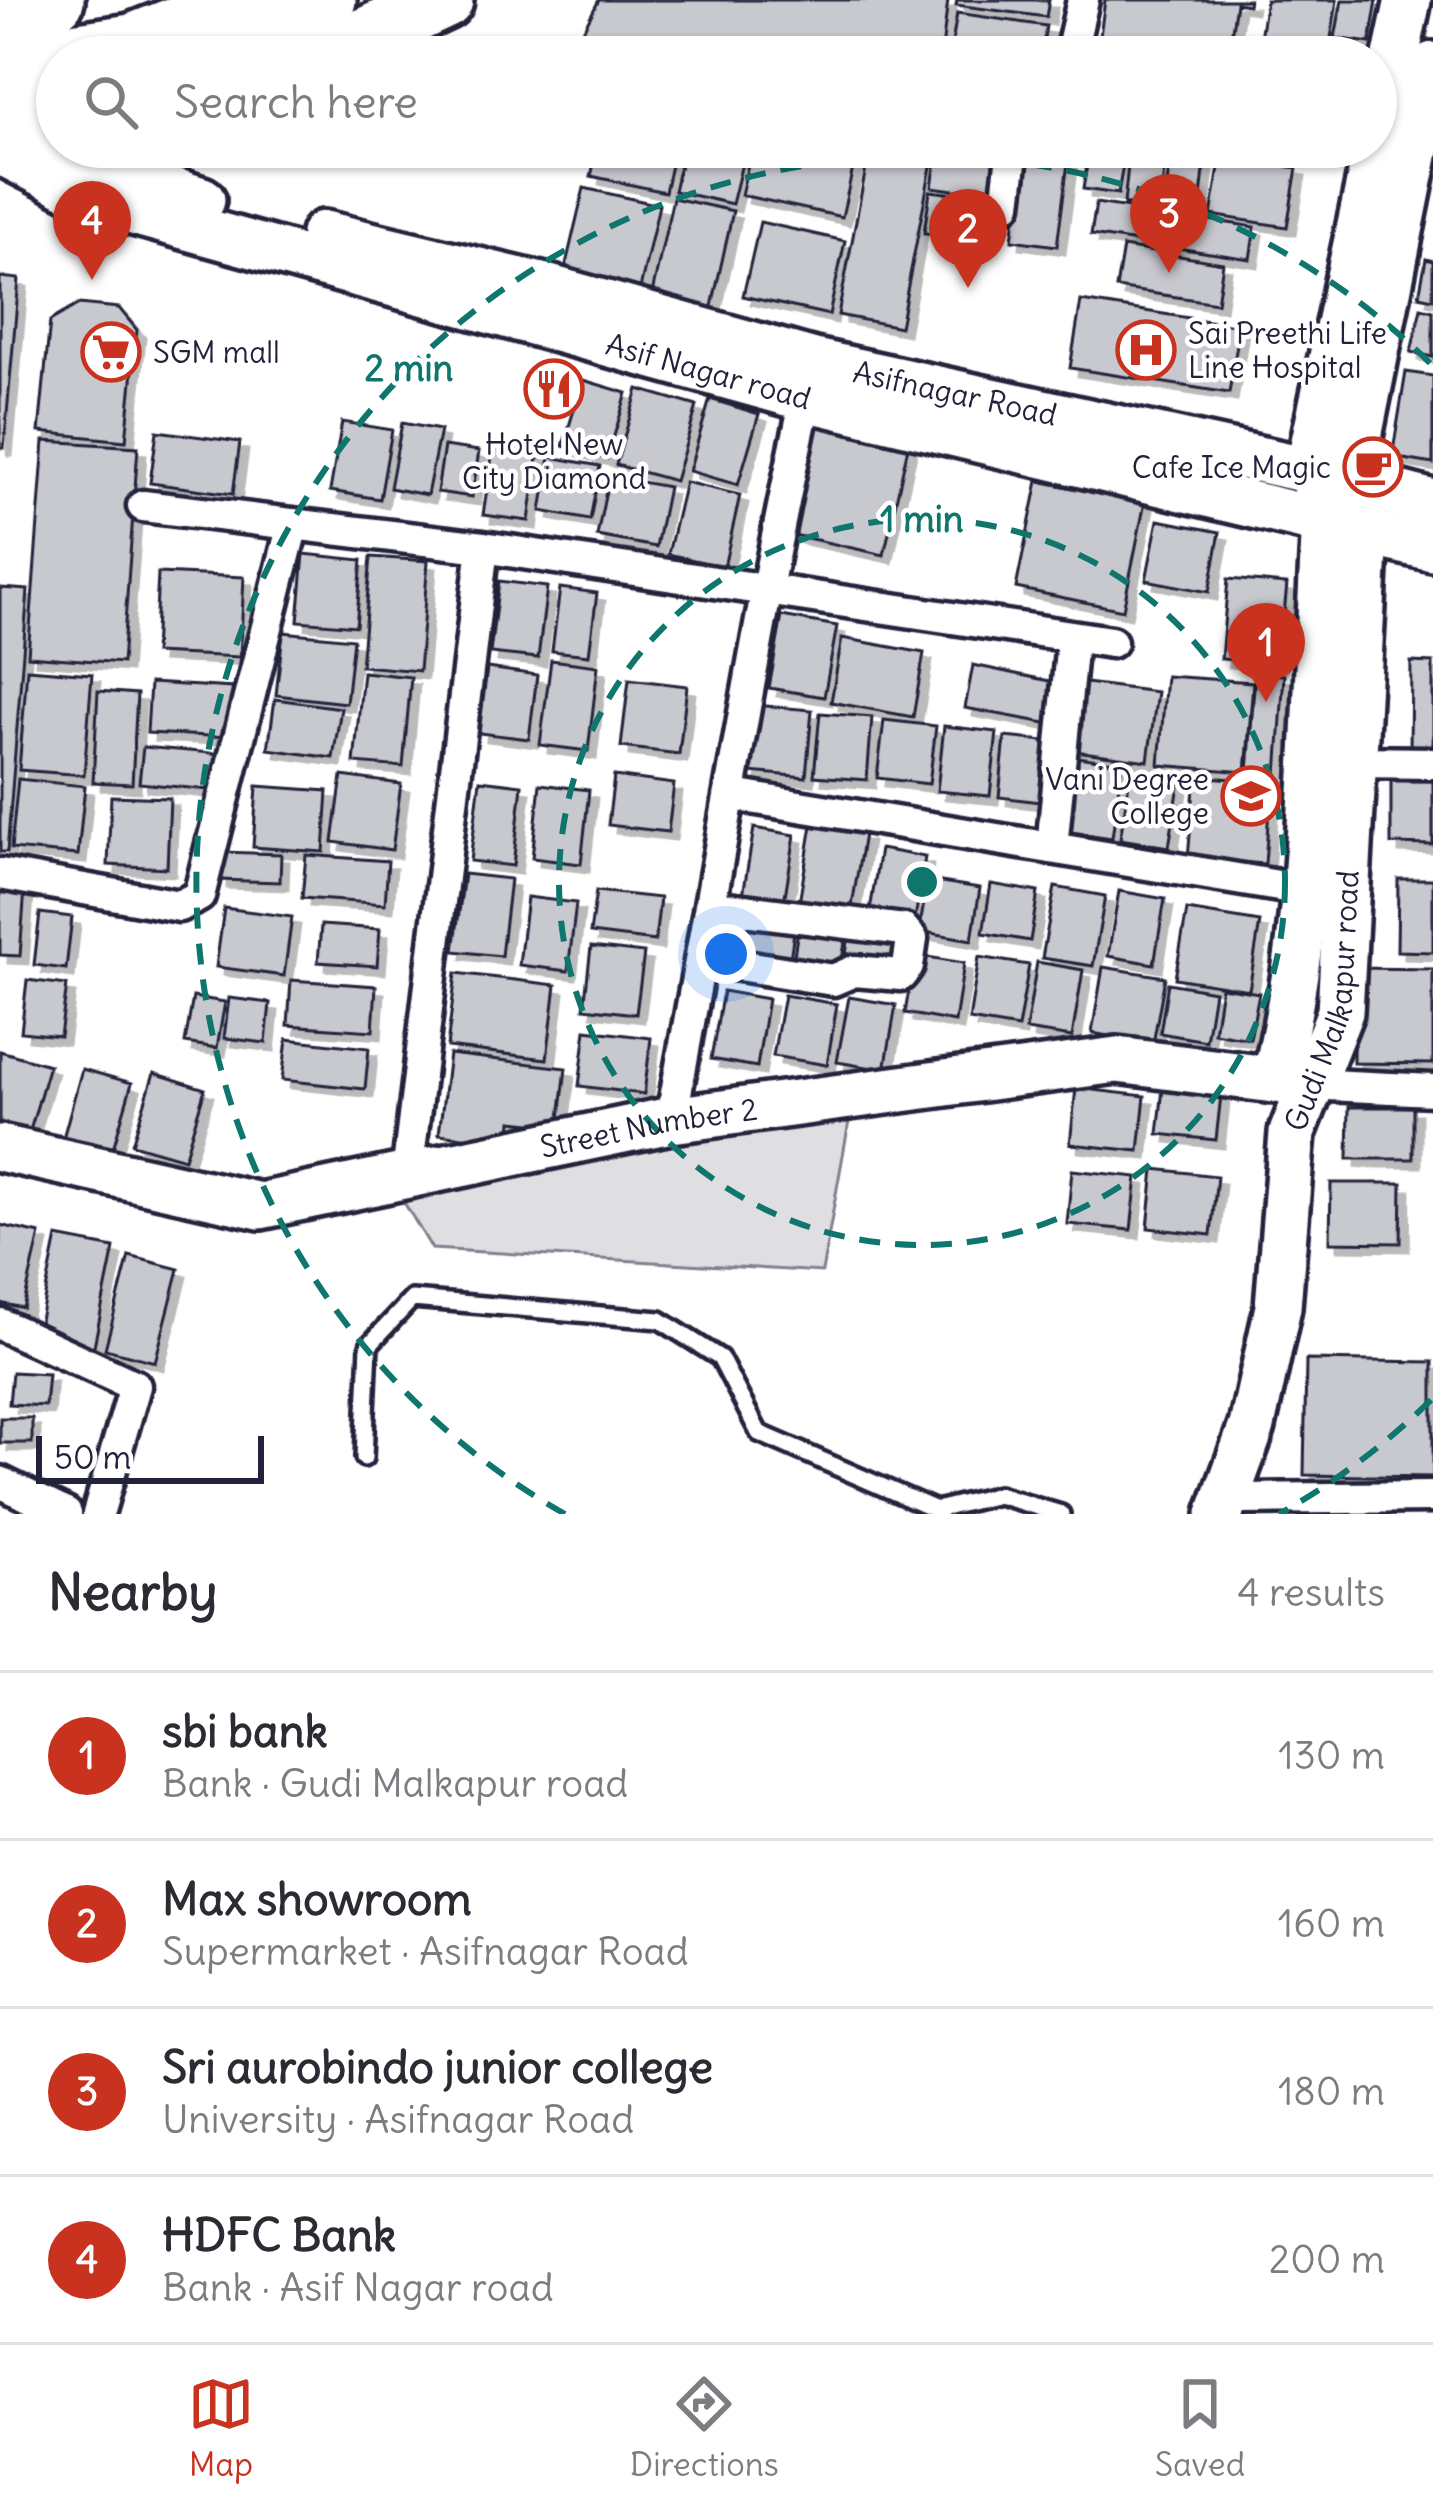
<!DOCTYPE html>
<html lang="en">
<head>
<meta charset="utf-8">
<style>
  body { margin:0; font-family:Delius,sans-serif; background:#f7f7f7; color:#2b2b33 }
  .scale { position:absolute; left:36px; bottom:30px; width:228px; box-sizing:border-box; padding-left:12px; border:6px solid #22223b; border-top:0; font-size:33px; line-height:42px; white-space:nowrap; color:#22223b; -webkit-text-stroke:9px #fff; paint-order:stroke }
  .you { position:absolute; left:726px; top:954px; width:42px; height:42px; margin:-30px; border:9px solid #fff; border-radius:50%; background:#1a73e8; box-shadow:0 0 0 18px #1a73e833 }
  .badge { display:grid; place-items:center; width:78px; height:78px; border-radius:50%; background:#c8321e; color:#fff; font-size:39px; font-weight:700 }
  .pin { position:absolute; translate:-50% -99px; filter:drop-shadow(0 3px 6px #0008) }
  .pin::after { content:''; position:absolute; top:63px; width:42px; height:36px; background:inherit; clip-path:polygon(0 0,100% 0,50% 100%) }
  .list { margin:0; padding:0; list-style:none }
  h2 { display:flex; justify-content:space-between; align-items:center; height:156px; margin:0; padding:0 48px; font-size:51px }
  h2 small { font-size:39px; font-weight:400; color:#7c7c81 }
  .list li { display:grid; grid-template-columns:78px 1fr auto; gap:36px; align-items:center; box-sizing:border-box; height:168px; padding:0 48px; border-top:3px solid #e1e1e2 }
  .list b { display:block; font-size:45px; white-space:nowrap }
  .list p { margin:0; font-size:39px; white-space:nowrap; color:#7c7c81 }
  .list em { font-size:39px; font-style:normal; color:#7c7c81 }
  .icon { flex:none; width:66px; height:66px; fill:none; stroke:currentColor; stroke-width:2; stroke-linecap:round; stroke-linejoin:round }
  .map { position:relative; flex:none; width:1433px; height:1514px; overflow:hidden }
  .search { position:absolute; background:#fff; box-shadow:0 3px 9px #0004; left:36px; right:36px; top:36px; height:132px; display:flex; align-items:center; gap:30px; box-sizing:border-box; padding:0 42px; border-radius:66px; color:#7c7c81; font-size:45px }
  .sheet { height:828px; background:#fff }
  nav { display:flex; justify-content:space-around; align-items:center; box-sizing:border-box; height:168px; border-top:3px solid #e1e1e2; background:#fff; font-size:33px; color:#7c7c81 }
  nav a { display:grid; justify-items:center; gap:6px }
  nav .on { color:#c8321e }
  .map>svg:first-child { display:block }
  .green { fill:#dfdfe2; stroke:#80808e; stroke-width:3 }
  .building { fill:#c8c8cf; stroke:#22223b; stroke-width:3; filter:url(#shadow) }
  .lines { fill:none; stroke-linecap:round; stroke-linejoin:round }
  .lane-casing { stroke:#22223b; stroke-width:24 }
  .street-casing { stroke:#22223b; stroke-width:39 }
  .secondary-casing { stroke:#22223b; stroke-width:54 }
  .highway-casing { stroke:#22223b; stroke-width:66 }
  .lane { stroke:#fff; stroke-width:15 }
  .street { stroke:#fff; stroke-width:30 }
  .secondary { stroke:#fff; stroke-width:45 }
  .highway { stroke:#fff; stroke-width:57 }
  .ring { fill:none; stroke:#0f766e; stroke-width:6; stroke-dasharray:21 15 }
  .labels { text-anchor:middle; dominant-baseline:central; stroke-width:9; stroke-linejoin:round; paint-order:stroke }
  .poi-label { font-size:30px; fill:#22223b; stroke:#fff; text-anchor:start }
  .street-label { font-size:30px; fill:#22223b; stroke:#fff }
  .centre { fill:#0f766e; stroke:#fff; stroke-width:6 }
  .ring-label { font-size:36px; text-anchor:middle; font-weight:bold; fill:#0f766e; stroke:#fff; stroke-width:9; stroke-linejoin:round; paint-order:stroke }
</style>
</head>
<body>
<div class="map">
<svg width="1433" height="1514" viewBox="0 0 1433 1514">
  <defs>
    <filter id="shadow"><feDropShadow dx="8" dy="8" stdDeviation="0" flood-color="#0004"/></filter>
  </defs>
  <rect width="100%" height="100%" fill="#fff"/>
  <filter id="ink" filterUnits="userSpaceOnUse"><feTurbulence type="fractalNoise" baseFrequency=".00833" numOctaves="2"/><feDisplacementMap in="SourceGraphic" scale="24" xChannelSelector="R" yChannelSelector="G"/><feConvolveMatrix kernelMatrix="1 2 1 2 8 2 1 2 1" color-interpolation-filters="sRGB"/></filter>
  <g filter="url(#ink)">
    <!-- green -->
    <path class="green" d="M852 1105 822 1272 432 1249 396 1189Z"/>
    <!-- building -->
    <g class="building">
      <path d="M599 0H948L941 57H569Z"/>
      <path d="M957 0H1049L1046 17 956 5Z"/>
      <path d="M1105 0H1249L1248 5 1236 3 1228 57H1097Z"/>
      <path d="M1266 0H1337L1328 57H1257Z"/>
      <path d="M1342 0H1377L1370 43 1335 38Z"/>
      <path d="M957 13 1046 26 1041 57H950Z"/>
      <path d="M598 147H675L665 192 591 176Z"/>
      <path d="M684 147H746L732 204 674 191Z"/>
      <path d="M752 147 857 150 842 217 741 195Z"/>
      <path d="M870 147 933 156 900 327 838 315Z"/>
      <path d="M938 147H997L990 195 932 187Z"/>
      <path d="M1024 147H1070L1057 246 1012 240Z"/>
      <path d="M1090 147H1126L1118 194 1083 189Z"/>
      <path d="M1130 147 1166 149 1160 209 1124 204Z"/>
      <path d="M1171 150 1206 154 1200 205 1165 202Z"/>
      <path d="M1221 156 1297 168 1287 227 1211 215Z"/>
      <path d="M584 188 659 205 638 298 562 281Z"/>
      <path d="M930 191 971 196 964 238 924 233Z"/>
      <path d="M673 198 733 211 711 311 651 298Z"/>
      <path d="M1096 203 1255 227 1250 259 1091 235Z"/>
      <path d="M760 222 845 241 829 315 743 296Z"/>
      <path d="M1123 247 1223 263 1217 303 1116 288Z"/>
      <path d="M1426 259 1433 261V299L1419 296Z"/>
      <path d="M0 277 19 279 4 448H0Z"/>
      <path d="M1081 301 1240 326 1229 393 1070 368Z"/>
      <path d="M79 304 119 308 137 330 126 441 39 432 50 321Z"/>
      <path d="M1421 308 1433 311V357L1411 352Z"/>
      <path d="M1406 372 1433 376V464L1392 457Z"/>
      <path d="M583 380 627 393 607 459 563 446Z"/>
      <path d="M638 389 697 406 675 481 616 465Z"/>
      <path d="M710 399 759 414 738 485 689 471Z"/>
      <path d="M805 419 909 442 884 555 780 532Z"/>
      <path d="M342 422 392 430 380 499 330 491Z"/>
      <path d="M402 423 440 430 427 495 390 488Z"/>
      <path d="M157 431 240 442 233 494 150 483Z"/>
      <path d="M44 441 138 447 122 663 28 656Z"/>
      <path d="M494 443 539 449 529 521 483 515Z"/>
      <path d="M444 446 479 451 472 497 437 492Z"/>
      <path d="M550 457 600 466 590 520 541 511Z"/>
      <path d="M609 476 668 487 656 547 597 536Z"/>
      <path d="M1038 481 1145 502 1123 610 1016 588Z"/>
      <path d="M685 482 740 495 724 567 668 554Z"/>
      <path d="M1158 520 1220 532 1209 592 1146 580Z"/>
      <path d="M304 554 362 560 356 626 298 621Z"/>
      <path d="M371 557 428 561 419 671 361 666Z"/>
      <path d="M158 573 244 577 240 657 154 653Z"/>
      <path d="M1228 579 1287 584 1279 664 1221 659Z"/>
      <path d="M499 581 547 587 538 658 490 653Z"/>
      <path d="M0 588 28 590 7 852H0Z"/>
      <path d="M560 588 597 593 589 655 552 651Z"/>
      <path d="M782 616 837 626 824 697 769 688Z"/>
      <path d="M283 632 353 639 346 703 276 695Z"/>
      <path d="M842 638 924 653 913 717 831 702Z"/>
      <path d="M551 660 598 666 588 751 540 745Z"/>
      <path d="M1411 662 1433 663V752L1410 751Z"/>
      <path d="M973 665 1059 683 1051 724 965 708Z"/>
      <path d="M487 668 537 675 529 739 479 733Z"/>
      <path d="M27 669 92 674 84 775 19 770Z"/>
      <path d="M363 672 411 677 403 767 354 763Z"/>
      <path d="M1255 673 1284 675 1277 775 1248 773Z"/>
      <path d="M1166 676 1253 682 1246 772 1159 765Z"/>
      <path d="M629 679 687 686 679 754 621 747Z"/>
      <path d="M1078 682 1157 692 1148 761 1068 750Z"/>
      <path d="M150 683 233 688 230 737 147 733Z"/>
      <path d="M98 691 137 694 132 784 93 782Z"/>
      <path d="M275 699 341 708 333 758 268 749Z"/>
      <path d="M754 705 812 710 806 777 749 772Z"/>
      <path d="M820 713 872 717 867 780 814 776Z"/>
      <path d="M884 720 936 726 929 784 877 778Z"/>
      <path d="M944 726 997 732 990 796 937 791Z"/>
      <path d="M1005 737 1055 742 1049 803 999 797Z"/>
      <path d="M143 747 223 754 220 791 139 783Z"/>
      <path d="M1069 756 1122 763 1112 838 1058 830Z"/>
      <path d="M1131 770 1180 779 1169 847 1120 839Z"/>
      <path d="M342 776 401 784 392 850 333 842Z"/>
      <path d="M614 776 674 784 668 832 608 825Z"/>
      <path d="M1195 776 1271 782 1265 864 1188 858Z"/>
      <path d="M18 779 85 786 78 855 11 849Z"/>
      <path d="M480 780 522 785 513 866 470 861Z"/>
      <path d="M1391 781H1433V845L1391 844Z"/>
      <path d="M540 784 589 790 581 864 532 858Z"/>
      <path d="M257 786 328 791 324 852 253 847Z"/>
      <path d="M111 796 170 798 167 868 108 865Z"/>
      <path d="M812 825 864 834 851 912 799 903Z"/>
      <path d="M754 828 795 835 784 902 743 895Z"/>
      <path d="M880 849 925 857 914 925 869 917Z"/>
      <path d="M219 852 281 854 280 882 219 880Z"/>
      <path d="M306 855 388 861 385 904 302 898Z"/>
      <path d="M464 874 510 879 501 956 454 951Z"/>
      <path d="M1398 879H1433V952L1397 951Z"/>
      <path d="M928 880 980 888 972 940 919 931Z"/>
      <path d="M991 884 1038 892 1030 941 983 933Z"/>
      <path d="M0 886 25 888 20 956 0 955Z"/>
      <path d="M1055 887 1105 896 1093 966 1042 958Z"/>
      <path d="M596 891 660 898 655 941 590 933Z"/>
      <path d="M1119 891 1165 899 1154 964 1108 956Z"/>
      <path d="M527 897 576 903 568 971 519 965Z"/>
      <path d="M224 908 292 917 284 976 216 967Z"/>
      <path d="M1187 910 1260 922 1249 990 1175 978Z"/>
      <path d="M40 913 72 917 66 969 34 965Z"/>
      <path d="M741 916 795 925 789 966 734 957Z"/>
      <path d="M321 925 380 929 377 966 318 962Z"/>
      <path d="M798 929 846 937 840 971 793 963Z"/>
      <path d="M850 930 900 938 895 969 845 960Z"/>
      <path d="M591 947 644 953 636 1014 584 1008Z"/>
      <path d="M915 955 964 963 955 1022 905 1013Z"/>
      <path d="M979 957 1029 965 1018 1028 969 1020Z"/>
      <path d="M1037 962 1083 970 1072 1037 1026 1030Z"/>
      <path d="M1103 967 1165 977 1153 1044 1092 1033Z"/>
      <path d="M1354 968 1433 969V1064L1353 1063Z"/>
      <path d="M456 973 556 985 547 1059 447 1047Z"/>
      <path d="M27 980 67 985 60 1036 21 1032Z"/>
      <path d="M291 980 376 986 373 1031 288 1025Z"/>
      <path d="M1168 983 1214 991 1206 1041 1160 1033Z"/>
      <path d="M1221 987 1259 993 1250 1039 1214 1033Z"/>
      <path d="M723 991 768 999 757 1067 711 1059Z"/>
      <path d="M784 995 837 1004 827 1065 773 1056Z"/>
      <path d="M193 997 225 1002 217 1048 185 1043Z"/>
      <path d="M849 997 896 1005 885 1070 837 1062Z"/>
      <path d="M229 998 270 1003 266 1043 224 1038Z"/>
      <path d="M586 1030 651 1038 644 1094 579 1086Z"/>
      <path d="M287 1039 369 1048 365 1089 282 1080Z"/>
      <path d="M0 1051 49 1065 30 1131 0 1123Z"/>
      <path d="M449 1054 566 1068 559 1126 512 1121 510 1143 439 1134Z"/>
      <path d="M82 1069 132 1083 112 1152 63 1138Z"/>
      <path d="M154 1073 205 1089 184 1159 132 1144Z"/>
      <path d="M1164 1079 1222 1086 1216 1140 1158 1134Z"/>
      <path d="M1076 1088 1145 1096 1139 1151 1070 1144Z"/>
      <path d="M1349 1107H1413V1159H1348Z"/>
      <path d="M1154 1169 1217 1176 1211 1235 1148 1228Z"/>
      <path d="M1072 1170 1137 1177 1131 1230 1067 1224Z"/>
      <path d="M1331 1183H1402L1401 1243 1330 1242Z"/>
      <path d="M0 1225 40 1234 23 1308 0 1303Z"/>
      <path d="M57 1237 114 1248 93 1351 36 1339Z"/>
      <path d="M129 1256 179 1269 155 1362 105 1349Z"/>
      <path d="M1306 1360 1433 1362V1477L1304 1475Z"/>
      <path d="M12 1372 48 1374 45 1406 9 1404Z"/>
      <rect x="0" y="1418" width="32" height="25"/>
    </g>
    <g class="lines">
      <defs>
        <path id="lane" d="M364 1458 369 1345 412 1299 660 1320 720 1358 759 1433 936 1510 998 1495 1061 1514"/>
        <g id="street">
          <path d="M1070 57 1083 0"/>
          <path d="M1006 204 1013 147"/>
          <path d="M143 506 483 547 1111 642"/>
          <path d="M1355 762 1433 763"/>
          <path d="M733 795 1303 890"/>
          <path d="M1052 848 1072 640"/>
          <path d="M0 874 179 906 199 896 293 524"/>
          <path d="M701 959 833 980 854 971 901 975 908 966 912 939 904 930 712 906"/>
          <path d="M1307 1084 1433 1090"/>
          <path d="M671 1120C718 873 755 625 810 380"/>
          <path d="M407 1175 483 547"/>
          <path d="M0 1324 135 1386 98 1514"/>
          <path d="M0 1482 66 1514"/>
          <path d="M1242 1499 1433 1497"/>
        </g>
        <g id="secondary">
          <path d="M66 147 123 175 202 200"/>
          <path id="s1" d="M0 151 101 203 806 398 1433 548"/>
          <path id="s2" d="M324 234 545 287 814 362 1308 470 1433 503"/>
          <path d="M1308 470 1408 0"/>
          <path d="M1275 1078C1318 899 1313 707 1325 523L1316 496"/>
          <path id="s3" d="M0 1148 260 1206 671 1120 1117 1060 1307 1084"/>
          <path id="s4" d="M1220 1514 1252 1426 1278 1307 1292 1133 1340 1012 1366 532 1350 482 1433 65"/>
        </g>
        <g id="highway">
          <path d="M0 13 55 0"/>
          <path d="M205 55 327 0"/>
          <path d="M322 57 444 0"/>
          <path d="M0 63 132 43 242 0"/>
          <path d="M0 109 57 101"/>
          <path d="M0 148 63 147"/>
        </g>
      </defs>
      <!-- lane casing -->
      <use href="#lane" class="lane-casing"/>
      <!-- street casing -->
      <use href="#street" class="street-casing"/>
      <!-- secondary casing -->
      <use href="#secondary" class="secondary-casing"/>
      <!-- highway casing -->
      <use href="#highway" class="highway-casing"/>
      <!-- lane -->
      <use href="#lane" class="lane"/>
      <!-- street -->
      <use href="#street" class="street"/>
      <!-- secondary -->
      <use href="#secondary" class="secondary"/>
      <!-- highway -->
      <use href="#highway" class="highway"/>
    </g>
  </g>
  <!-- distance rings -->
  <g class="ring">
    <circle cx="922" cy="882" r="363"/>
    <path d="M1431 1400A726 726 0 0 1 1279 1514M565 1514A726 726 0 1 1 1431 364"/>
  </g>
  <!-- icons -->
  <defs>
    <symbol id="hospital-ring" viewBox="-11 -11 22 22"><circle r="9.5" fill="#fff" stroke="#c8321e" stroke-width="1.5"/><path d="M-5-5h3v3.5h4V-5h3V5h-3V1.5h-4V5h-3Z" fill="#c8321e"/></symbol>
    <symbol id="supermarket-ring" viewBox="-11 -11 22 22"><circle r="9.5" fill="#fff" stroke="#c8321e" stroke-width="1.5"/><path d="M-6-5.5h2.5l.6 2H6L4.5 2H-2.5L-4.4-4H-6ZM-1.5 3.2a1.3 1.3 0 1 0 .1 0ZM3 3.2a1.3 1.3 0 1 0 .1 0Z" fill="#c8321e"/></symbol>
    <symbol id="restaurant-ring" viewBox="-11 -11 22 22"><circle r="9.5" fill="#fff" stroke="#c8321e" stroke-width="1.5"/><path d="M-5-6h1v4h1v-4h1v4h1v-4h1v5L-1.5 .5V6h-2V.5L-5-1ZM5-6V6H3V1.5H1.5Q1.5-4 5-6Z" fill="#c8321e"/></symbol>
    <symbol id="cafe-ring" viewBox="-11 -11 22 22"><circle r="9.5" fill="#fff" stroke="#c8321e" stroke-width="1.5"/><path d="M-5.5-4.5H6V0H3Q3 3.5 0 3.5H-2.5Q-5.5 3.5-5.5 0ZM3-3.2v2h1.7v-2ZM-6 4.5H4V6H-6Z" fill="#c8321e"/></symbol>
    <symbol id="university-ring" viewBox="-11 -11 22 22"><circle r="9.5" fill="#fff" stroke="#c8321e" stroke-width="1.5"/><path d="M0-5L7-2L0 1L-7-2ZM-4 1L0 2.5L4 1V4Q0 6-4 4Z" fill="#c8321e"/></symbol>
  </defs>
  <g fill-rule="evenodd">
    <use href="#hospital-ring" x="1113" y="317" width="66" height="66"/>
    <use href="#supermarket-ring" x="78" y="319" width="66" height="66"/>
    <use href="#restaurant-ring" x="521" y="356" width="66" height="66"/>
    <use href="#cafe-ring" x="1340" y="434" width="66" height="66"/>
    <use href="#university-ring" x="1218" y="763" width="66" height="66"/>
  </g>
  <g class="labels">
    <!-- poi labels -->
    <g class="poi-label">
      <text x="1188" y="333">Sai Preethi Life<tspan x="1188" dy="34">Line Hospital</tspan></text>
      <text x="153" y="352">SGM mall</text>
      <text x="554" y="444" text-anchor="middle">Hotel New<tspan x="554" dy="34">City Diamond</tspan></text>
      <text x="1331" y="467" text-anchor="end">Cafe Ice Magic</text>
      <text x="1209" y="779" text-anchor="end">Vani Degree<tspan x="1209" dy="34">College</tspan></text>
    </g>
    <!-- street labels -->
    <g class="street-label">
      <text stroke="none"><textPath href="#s1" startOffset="744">Asif Nagar road</textPath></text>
      <text stroke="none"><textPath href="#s2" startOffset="651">Asifnagar Road</textPath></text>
      <text stroke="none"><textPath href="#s4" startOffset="528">Gudi Malkapur road</textPath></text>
      <text stroke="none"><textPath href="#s3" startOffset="663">Street Number 2</textPath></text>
    </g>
  </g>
  <circle cx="922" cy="882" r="18" class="centre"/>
  <g class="ring-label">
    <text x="409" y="381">2 min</text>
    <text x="922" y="532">1 min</text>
  </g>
</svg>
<div class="scale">50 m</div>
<div class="you"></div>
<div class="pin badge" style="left:1266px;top:702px">1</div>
<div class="pin badge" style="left:968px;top:288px">2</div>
<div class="pin badge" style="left:1169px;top:273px">3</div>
<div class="pin badge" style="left:92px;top:280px">4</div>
<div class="search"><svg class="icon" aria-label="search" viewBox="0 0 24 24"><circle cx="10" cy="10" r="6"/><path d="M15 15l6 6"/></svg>Search here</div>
</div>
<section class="sheet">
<h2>Nearby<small>4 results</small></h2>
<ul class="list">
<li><span class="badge">1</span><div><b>sbi bank</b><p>Bank · Gudi Malkapur road</p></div><em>130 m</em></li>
<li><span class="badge">2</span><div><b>Max showroom</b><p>Supermarket · Asifnagar Road</p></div><em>160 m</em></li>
<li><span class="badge">3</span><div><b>Sri aurobindo junior college</b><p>University · Asifnagar Road</p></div><em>180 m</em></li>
<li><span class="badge">4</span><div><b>HDFC Bank</b><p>Bank · Asif Nagar road</p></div><em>200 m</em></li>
</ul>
</section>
<nav>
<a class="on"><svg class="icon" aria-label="map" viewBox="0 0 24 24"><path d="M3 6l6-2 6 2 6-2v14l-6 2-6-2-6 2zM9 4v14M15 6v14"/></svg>Map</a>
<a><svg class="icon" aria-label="directions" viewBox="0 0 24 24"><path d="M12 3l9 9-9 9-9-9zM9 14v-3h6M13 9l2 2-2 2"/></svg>Directions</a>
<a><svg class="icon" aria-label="saved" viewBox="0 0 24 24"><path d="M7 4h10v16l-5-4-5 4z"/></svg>Saved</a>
</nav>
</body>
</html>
